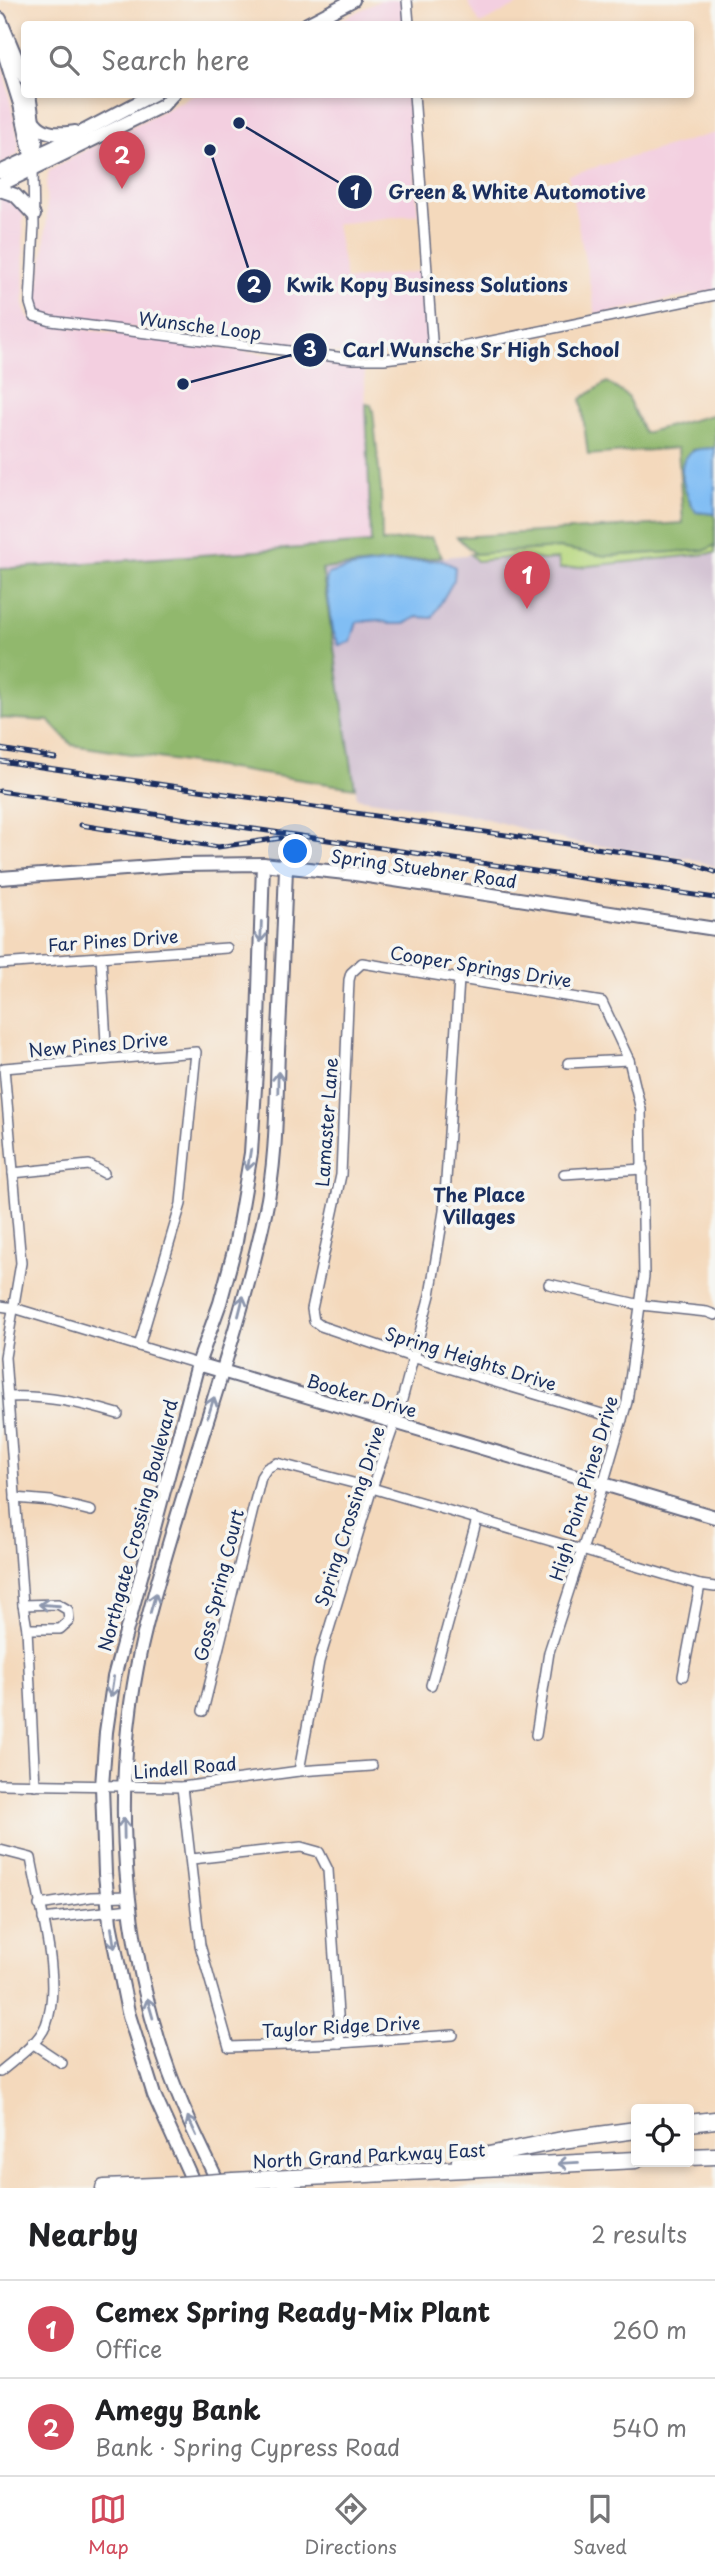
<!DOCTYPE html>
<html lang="en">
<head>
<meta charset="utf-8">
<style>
  body { margin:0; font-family:"Playpen Sans",sans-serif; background:#f6f6f6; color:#202124 }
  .controls { position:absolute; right:21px; bottom:21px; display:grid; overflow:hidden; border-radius:7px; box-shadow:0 4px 10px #0003 }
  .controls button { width:63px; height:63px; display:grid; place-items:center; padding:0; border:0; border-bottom:2px solid #e0e0e0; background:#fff; color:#202124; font:35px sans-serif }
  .you { position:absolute; left:296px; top:852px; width:24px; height:24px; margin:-18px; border:5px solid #fff; border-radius:50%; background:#1a73e8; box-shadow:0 0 0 10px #1a73e833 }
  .badge { display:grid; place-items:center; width:46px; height:46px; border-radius:50%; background:#d1495b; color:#fff; font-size:23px; font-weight:700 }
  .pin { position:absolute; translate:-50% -58px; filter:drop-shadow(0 2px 4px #0008) }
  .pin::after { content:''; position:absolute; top:37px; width:24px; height:21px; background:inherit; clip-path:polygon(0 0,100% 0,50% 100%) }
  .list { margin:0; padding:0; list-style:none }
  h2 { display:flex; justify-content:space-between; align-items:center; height:91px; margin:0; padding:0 28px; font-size:30px }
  h2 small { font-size:23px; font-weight:400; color:#757577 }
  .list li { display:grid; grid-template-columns:46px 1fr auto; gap:21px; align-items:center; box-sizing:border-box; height:98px; padding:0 28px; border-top:2px solid #e0e0e0 }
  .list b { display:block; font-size:26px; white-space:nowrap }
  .list p { margin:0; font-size:23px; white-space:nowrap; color:#757577 }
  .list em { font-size:23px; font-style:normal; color:#757577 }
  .icon { flex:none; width:38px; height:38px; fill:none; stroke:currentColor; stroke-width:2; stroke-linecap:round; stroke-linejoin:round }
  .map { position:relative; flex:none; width:715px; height:2188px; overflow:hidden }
  .search { position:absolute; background:#fff; box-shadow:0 4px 10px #0003; left:21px; right:21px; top:21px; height:77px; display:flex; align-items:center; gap:18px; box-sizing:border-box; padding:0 24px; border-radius:7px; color:#757577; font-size:26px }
  .sheet { height:287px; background:#fff }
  nav { display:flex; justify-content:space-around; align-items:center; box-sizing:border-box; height:98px; border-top:2px solid #e0e0e0; background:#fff; font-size:19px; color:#757577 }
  nav a { display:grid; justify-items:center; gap:4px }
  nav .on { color:#d1495b }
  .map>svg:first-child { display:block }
  .built { fill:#f3cfe0 }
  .industrial { fill:#cfbdcf }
  .green { fill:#b7d77e; stroke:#69836e; stroke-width:2 }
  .forest { fill:#91b86d; stroke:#567466; stroke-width:2 }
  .water { fill:#81bef4; stroke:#4e76a9; stroke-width:2 }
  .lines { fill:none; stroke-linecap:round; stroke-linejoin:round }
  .street-casing { stroke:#676a7f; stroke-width:12 }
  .secondary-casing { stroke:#676a7f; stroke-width:16 }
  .highway-casing { stroke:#676a7f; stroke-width:19 }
  .street { stroke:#fff; stroke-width:9 }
  .secondary { stroke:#fff; stroke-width:12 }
  .highway { stroke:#fff; stroke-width:16 }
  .rail-casing { stroke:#1b2f5e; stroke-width:5 }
  .rail { stroke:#f6f6f2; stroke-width:2.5; stroke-dasharray:8; stroke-linecap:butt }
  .highway-bridge-casing { stroke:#676a7f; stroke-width:19; stroke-linecap:butt }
  .highway-bridge { stroke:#fff; stroke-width:16 }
  .oneway { stroke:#8d97ae }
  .labels { text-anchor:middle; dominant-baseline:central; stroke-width:7; stroke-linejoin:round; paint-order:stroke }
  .street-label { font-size:18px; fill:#1b2f5e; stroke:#f6f6f2 }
  .neighbourhood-label { font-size:19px; font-weight:bold; fill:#1b2f5e; stroke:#f6f6f2 }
  .leader { fill:none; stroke:#1b2f5e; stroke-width:2.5 }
  .callout-dot { fill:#1b2f5e; stroke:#f6f6f2; stroke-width:2.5 }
  .mark-label { font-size:21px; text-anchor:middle; font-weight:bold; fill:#fff }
  .callout-label { font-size:19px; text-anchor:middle; font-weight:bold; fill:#1b2f5e; stroke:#f6f6f2; stroke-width:7; stroke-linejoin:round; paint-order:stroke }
</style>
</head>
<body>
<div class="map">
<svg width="715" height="2188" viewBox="0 0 715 2188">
  <rect width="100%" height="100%" fill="#f6f6f2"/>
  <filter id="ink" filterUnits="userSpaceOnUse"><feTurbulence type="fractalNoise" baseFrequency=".0143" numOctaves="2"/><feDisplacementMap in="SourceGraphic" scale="14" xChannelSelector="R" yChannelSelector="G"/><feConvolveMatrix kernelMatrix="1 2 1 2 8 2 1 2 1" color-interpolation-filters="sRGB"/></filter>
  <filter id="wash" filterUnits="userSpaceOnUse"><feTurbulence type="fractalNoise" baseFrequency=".00686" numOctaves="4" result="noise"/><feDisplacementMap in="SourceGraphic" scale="28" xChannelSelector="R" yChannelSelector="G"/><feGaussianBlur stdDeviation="1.57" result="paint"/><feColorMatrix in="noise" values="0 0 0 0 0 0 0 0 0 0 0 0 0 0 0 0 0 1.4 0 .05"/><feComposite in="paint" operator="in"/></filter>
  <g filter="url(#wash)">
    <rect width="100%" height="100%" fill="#f4d9bc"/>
    <!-- built -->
    <g class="built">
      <path d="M381 0H403L404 24H332Z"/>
      <path d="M467 0H527L480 24Z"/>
      <path d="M0 54 19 142 18 154 0 166Z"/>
      <path d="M194 95H409L418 214 336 224 346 280 422 271 427 343 423 351 360 356 61 319 45 315 39 311 37 297 44 251 47 217 46 188 49 171 78 154Z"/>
      <path d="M715 133V290L596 315 568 175Z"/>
      <path d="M0 195 11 197 23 212 24 309 28 317 33 322 267 354 364 364 372 543 0 569Z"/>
    </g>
    <!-- industrial -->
    <path class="industrial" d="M715 537V867L689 858 571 842 476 816 357 798 322 569 475 554Z"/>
    <!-- green -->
    <path class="green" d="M715 545V553L560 569 558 559 543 560 516 557 477 561 470 554 559 548 606 556 706 550Z"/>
    <!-- forest -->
    <g class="forest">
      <path d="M607 382 627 396 644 433 715 414V448L693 450 696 512 715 514V545L706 550 606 556 559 548 475 554 457 537 683 523 678 448 588 455 581 399Z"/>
      <path d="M366 404 371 405 373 411 381 490 382 542 431 537 442 557 322 569 355 788 72 745 49 721 0 718V569L371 543Z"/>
    </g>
    <!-- water -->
    <g class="water">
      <path d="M715 448V514L696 512C687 498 671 461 693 451 698 448 709 449 715 448Z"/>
      <path d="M442 560 455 567 454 580 432 618 417 617 404 624H390L379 620 357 622 351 642 339 645 333 631 326 581 328 574C363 562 405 562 442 560Z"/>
    </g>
  </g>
  <g filter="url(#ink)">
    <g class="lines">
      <defs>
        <g id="street">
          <path d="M407 0 409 24"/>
          <path d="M414 94 433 353"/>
          <path d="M33 169 34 226 30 303 34 316 51 321 353 359H384L433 353 715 295"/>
          <path d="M101 957 107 1059"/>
          <path d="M0 964 227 948"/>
          <path d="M568 1063 629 1060"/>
          <path d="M13 1173 89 1165 104 1173"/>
          <path d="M564 1174 643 1169"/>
          <path d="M549 1284 641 1305 707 1312 715 1315"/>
          <path d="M0 1306 14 1308 198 1364"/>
          <path d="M8 1397C47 1395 81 1403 118 1414"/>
          <path d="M15 1498 51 1501 91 1511"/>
          <path d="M23 1605 58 1604 68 1610 69 1621 60 1629H27"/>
          <path d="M683 1676 700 1585"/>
          <path d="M431 1685 477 1519"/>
          <path d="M203 1711 261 1477 267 1468 277 1463 372 1488 700 1585 715 1587"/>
          <path d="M536 1735 549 1652 599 1498 627 1402 644 1276 641 1110 629 1060 602 1002 362 963 351 973 349 980 341 1175 312 1309 314 1321 321 1326 412 1357 622 1420"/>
          <path d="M299 1771 319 1662 372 1488 399 1411 430 1295 444 1211 459 979"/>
          <path d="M0 1784 182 1787 299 1771 372 1766"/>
          <path d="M35 1785 27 1629 23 1605 5 1357 21 1263 4 1068 196 1052 181 1204 139 1346"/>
          <path d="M182 1787 200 1945 229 2047 340 2043 453 2035"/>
          <path d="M0 1850 31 1858C39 1904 63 1981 46 2025 38 2044 15 2059 0 2072"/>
          <path d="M192 1859 301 1847 319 1852 328 1870 340 2043"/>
          <path d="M39 1905 91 1897 129 1896"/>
          <path d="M43 1919 130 1909"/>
          <path d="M32 2043 62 2063"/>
        </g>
        <g id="secondary">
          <path d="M0 19 24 77"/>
          <path d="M307 24 353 0"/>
          <path d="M0 40 20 104 33 165"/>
          <path d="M29 94 36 141 32 157"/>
          <path d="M34 122C45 136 59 134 75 132"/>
          <path d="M0 172 52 148 154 94"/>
          <path d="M0 185 163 105 173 94"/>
          <path d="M0 190 15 195 34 215"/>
          <path d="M0 878 181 865 263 864 355 874 715 929"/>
          <path d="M198 1364 715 1517"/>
          <path d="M196 2188 154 2095 128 2012 110 1923 105 1874 102 1786 106 1732 114 1677 198 1364 220 1303 235 1247 251 1153 257 1054 263 864"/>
          <path d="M221 2188C200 2145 179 2102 164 2057 118 1921 111 1766 146 1626 181 1488 234 1354 265 1214 277 1160 276 1106 278 1051 281 990 284 929 286 867"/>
        </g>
        <g id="highway">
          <path d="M689 2123 715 2120"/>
          <path d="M689 2157 715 2156"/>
          <path d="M460 2161 562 2140 636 2130"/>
          <path d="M233 2181 636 2160"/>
          <path d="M104 2188 179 2185"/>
        </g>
      </defs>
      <!-- street casing -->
      <use href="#street" class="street-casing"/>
      <!-- secondary casing -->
      <use href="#secondary" class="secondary-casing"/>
      <!-- highway casing -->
      <use href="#highway" class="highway-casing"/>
      <!-- street -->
      <use href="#street" class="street"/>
      <!-- secondary -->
      <use href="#secondary" class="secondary"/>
      <!-- highway -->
      <use href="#highway" class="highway"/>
      <defs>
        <g id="rail">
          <path d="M0 749 55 758"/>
          <path d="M0 761 684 861 715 872"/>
          <path d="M0 791 715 898"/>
          <path d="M81 825 218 847 281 838"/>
        </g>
      </defs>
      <!-- rail casing -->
      <use href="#rail" class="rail-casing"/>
      <!-- rail -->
      <use href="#rail" class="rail"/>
      <defs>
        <path id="highway-bridge" d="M179 2185 233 2181"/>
      </defs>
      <!-- highway-bridge casing -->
      <use href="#highway-bridge" class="highway-bridge-casing"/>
      <!-- highway-bridge -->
      <use href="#highway-bridge" class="highway-bridge"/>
    </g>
    <!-- one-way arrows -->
    <defs><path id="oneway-shaft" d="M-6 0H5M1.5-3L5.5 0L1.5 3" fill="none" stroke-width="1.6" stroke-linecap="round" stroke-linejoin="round" transform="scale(1.75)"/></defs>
    <g class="oneway">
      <use href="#oneway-shaft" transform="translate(261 932) rotate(92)"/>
      <use href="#oneway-shaft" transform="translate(278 1082) rotate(-89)"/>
      <use href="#oneway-shaft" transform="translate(249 1160) rotate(99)"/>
      <use href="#oneway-shaft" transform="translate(241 1306) rotate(-76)"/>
      <use href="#oneway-shaft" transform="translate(211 1407) rotate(-73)"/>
      <use href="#oneway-shaft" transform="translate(153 1603) rotate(-74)"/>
      <use href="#oneway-shaft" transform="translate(49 1605) rotate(-176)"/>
      <use href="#oneway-shaft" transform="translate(112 1687) rotate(99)"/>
      <use href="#oneway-shaft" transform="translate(124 1828) rotate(-91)"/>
      <use href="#oneway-shaft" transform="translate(113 1938) rotate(81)"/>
      <use href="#oneway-shaft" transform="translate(150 2008) rotate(-106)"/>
      <use href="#oneway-shaft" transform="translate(192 2126) rotate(-115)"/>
      <use href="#oneway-shaft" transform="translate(568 2163) rotate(177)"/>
    </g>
  </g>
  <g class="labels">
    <!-- street labels -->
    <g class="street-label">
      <text transform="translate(200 325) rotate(7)">Wunsche Loop</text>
      <text transform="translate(424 868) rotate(8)">Spring Stuebner Road</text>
      <text transform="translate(113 940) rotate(-4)">Far Pines Drive</text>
      <text transform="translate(481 966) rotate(9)">Cooper Springs Drive</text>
      <text transform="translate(98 1044) rotate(-5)">New Pines Drive</text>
      <text transform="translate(326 1122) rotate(-86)">Lamaster Lane</text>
      <text transform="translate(471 1358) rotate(17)">Spring Heights Drive</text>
      <text transform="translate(362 1395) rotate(16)">Booker Drive</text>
      <text transform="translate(583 1488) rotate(-73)">High Point Pines Drive</text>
      <text transform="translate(349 1516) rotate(-72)">Spring Crossing Drive</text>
      <text transform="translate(137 1525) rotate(-75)">Northgate Crossing Boulevard</text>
      <text transform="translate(218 1585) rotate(-76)">Goss Spring Court</text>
      <text transform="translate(185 1767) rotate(-5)">Lindell Road</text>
      <text transform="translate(341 2026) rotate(-3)">Taylor Ridge Drive</text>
      <text transform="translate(369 2155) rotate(-3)">North Grand Parkway East</text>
    </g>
    <!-- neighbourhood labels -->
    <g class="neighbourhood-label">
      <text x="479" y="1194">The Place<tspan x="479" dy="22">Villages</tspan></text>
    </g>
  </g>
  <!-- callouts -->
  <path class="leader" d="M239 123L355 192M210 150L254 286M183 384L310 350"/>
  <g class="callout-dot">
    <circle cx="239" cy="123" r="7"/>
    <circle cx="210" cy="150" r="7"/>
    <circle cx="183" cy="384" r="7"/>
    <circle cx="355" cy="192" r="18"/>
    <circle cx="254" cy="286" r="18"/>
    <circle cx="310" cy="350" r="18"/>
  </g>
  <g class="mark-label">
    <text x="355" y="200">1</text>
    <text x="254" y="293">2</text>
    <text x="310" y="357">3</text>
  </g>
  <g class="callout-label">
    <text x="517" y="199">Green &amp; White Automotive</text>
    <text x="427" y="292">Kwik Kopy Business Solutions</text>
    <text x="481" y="357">Carl Wunsche Sr High School</text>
  </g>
</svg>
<div class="controls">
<button><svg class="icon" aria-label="locate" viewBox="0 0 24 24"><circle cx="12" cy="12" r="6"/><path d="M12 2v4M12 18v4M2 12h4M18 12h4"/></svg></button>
</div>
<div class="you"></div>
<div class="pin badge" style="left:527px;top:609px">1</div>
<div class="pin badge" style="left:122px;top:189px">2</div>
<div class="search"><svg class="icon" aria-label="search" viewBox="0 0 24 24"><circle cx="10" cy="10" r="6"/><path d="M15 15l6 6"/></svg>Search here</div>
</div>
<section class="sheet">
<h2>Nearby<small>2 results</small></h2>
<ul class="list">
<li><span class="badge">1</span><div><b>Cemex Spring Ready-Mix Plant</b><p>Office</p></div><em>260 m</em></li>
<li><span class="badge">2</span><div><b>Amegy Bank</b><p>Bank · Spring Cypress Road</p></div><em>540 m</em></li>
</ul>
</section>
<nav>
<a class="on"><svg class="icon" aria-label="map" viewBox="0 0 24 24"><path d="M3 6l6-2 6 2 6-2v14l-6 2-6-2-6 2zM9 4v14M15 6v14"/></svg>Map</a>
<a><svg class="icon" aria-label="directions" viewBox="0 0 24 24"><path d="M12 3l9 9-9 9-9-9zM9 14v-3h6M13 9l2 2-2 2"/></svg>Directions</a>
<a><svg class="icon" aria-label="saved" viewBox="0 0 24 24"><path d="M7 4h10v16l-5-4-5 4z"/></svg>Saved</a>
</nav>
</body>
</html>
